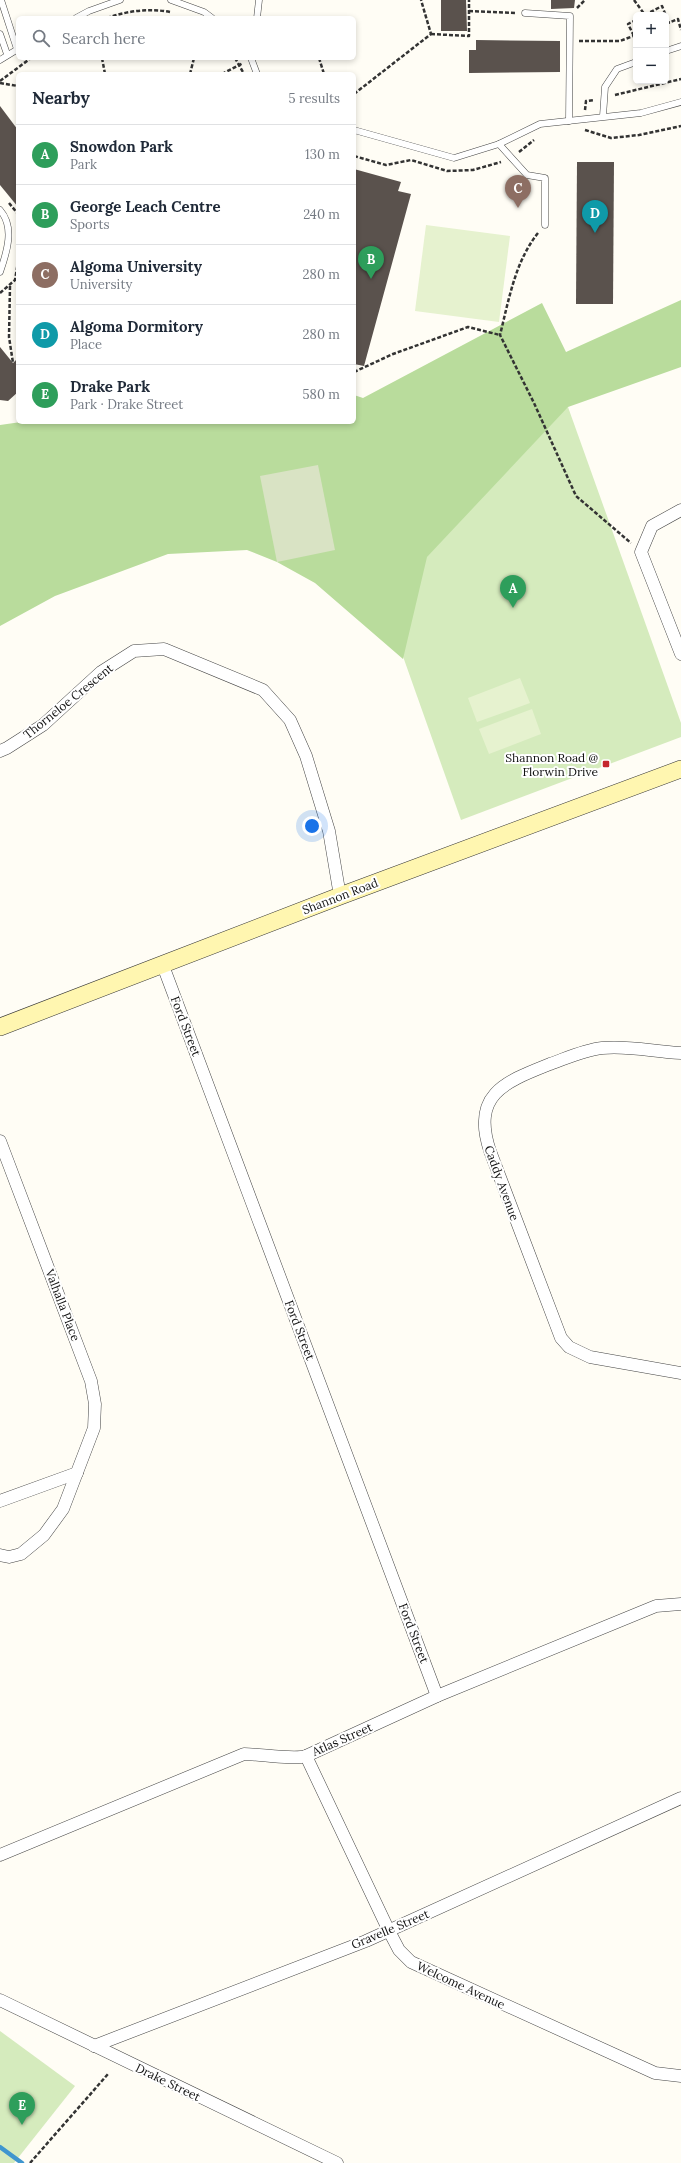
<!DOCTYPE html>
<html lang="en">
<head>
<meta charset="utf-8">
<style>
  body { margin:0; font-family:Lora,serif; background:#f2f2f3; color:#1f2937 }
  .controls { position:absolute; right:12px; top:12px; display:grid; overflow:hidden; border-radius:6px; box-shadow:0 2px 6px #0003 }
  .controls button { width:36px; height:36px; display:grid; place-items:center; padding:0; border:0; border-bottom:1px solid #e0e1e3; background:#fff; color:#1f2937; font:20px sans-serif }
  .you { position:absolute; left:312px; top:826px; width:14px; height:14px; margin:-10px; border:3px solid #fff; border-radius:50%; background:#1a73e8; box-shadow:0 0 0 6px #1a73e833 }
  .badge { display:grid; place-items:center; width:26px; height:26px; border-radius:50%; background:#c4262e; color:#fff; font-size:13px; font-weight:700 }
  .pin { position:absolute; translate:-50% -33px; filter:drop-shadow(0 1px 2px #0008) }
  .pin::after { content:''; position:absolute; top:21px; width:14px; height:12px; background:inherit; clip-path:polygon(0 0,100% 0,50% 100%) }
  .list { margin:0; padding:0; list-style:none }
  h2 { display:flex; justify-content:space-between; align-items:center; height:52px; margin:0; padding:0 16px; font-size:17px }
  h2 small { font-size:13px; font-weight:400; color:#747a83 }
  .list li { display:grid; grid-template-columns:26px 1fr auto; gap:12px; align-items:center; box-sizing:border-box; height:60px; padding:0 16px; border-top:1px solid #e0e1e3 }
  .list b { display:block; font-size:15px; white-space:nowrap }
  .list p { margin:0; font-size:13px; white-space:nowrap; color:#747a83 }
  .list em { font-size:13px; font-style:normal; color:#747a83 }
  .icon { flex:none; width:22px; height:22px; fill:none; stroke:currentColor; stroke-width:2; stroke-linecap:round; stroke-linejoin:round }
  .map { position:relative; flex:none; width:681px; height:2163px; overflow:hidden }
  .search { position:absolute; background:#fff; box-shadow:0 2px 6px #0003; left:16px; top:16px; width:340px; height:44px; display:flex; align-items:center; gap:10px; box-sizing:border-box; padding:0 14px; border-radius:6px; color:#747a83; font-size:15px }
  .panel { position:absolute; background:#fff; box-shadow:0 2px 6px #0003; left:16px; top:72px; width:340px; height:352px; border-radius:6px }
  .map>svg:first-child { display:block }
  .green { fill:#d5ebbd }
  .forest { fill:#b9dc9c }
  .cemetery { fill:#d9e3c4 }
  .pitch { fill:#e6f2cf }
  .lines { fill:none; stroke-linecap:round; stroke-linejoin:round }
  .stream { stroke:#3f96cf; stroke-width:4.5 }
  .building { fill:#5a524d }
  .lane-casing { stroke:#444; stroke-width:7 }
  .street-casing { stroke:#444; stroke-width:13 }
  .secondary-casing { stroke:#333; stroke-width:18 }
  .path { stroke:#333; stroke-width:2.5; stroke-dasharray:4 2; stroke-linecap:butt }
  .lane { stroke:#fff; stroke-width:6 }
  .street { stroke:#fff; stroke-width:12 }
  .secondary { stroke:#fff6b0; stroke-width:17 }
  .poi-dot { fill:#c4262e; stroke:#fff; stroke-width:1.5 }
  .labels { text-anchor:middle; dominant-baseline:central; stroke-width:4; stroke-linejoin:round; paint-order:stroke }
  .street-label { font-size:12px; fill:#111; stroke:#fff }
  .poi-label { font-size:12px; fill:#111; stroke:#fff; text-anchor:end }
</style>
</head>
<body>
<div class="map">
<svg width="681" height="2163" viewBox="0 0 681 2163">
  <rect width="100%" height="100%" fill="#fffdf5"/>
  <!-- green -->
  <g class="green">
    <path d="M568 407 681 723V737L461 820 345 493Z"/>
    <path d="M0 2031 75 2086 14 2163H0Z"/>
  </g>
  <!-- forest -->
  <path class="forest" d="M681 300V367L568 407 427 557 403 659 315 583 277 562 247 550 168 554 55 596 0 626V425L21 422H354V395L363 398 542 303 566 352Z"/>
  <!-- cemetery -->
  <path class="cemetery" d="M318 465 335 550 277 562 260 476Z"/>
  <!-- pitch -->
  <g class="pitch">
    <path d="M426 225 510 236 499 322 415 311Z"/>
    <path d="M520 678 530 703 477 722 468 698Z"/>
    <path d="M532 709 541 734 489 754 479 729Z"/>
  </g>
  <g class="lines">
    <!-- stream -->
    <path class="stream" d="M0 2147 22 2163"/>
  </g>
  <!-- building -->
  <g class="building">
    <path d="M441 0H466L467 31H441Z"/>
    <path d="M551 0H575L574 8 551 9Z"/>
    <path d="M476 40 560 41V72L469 73V50H476Z"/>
    <path d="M0 106 18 130V207L0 185Z"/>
    <path d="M577 162H614L613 304H576Z"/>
    <path d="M354 169 401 182 398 191 411 194 364 366 354 364Z"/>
    <path d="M0 347 13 363 18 358V392L8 401 0 400Z"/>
  </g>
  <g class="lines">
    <defs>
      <g id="lane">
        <path d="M1 0 17 49"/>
        <path d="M171 0 204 12 212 18"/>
        <path d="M525 13 570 16 569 121"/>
        <path d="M76 18 89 11 120 0"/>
        <path d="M257 18 259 0"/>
        <path d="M0 34 7 54"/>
        <path d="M666 51 681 46"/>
        <path d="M251 58 257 74"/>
        <path d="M0 60 18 49"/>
        <path d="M603 116 605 87 617 69 636 62"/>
        <path d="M354 130 454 158 499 144 540 124 641 113 681 102"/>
        <path d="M499 144 527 175 545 178V225"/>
        <path d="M0 210C15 227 7 252 0 272"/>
      </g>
      <g id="street">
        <path d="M681 510 652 526 641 552 681 654"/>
        <path d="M0 751 7 748 43 725 101 672 134 651 164 649 263 690 290 720 306 756 329 831 340 896"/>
        <path d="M162 963 437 1696"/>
        <path d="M681 1053C655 1052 628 1045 602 1048 584 1050 567 1058 550 1064 505 1082 471 1094 490 1151L561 1338 569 1347 590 1357 681 1373"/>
        <path d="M0 1141 91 1381 95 1404 94 1428 63 1509 44 1535 21 1554 9 1557 0 1555"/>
        <path d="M0 1501 77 1473"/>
        <path d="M306 1756 389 1931 399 1950 411 1962 655 2073 681 2076"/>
        <path d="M0 1855 244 1754C260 1754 294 1760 306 1756L437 1696 656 1606 681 1604"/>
        <path d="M0 2000 337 2163"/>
        <path d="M94 2046 366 1941 681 1798"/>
      </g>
      <path id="secondary" d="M0 1027 340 896 681 769"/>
    </defs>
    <!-- lane casing -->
    <use href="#lane" class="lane-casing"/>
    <!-- street casing -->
    <use href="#street" class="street-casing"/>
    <!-- secondary casing -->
    <use href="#secondary" class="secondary-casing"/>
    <!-- path -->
    <g class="path">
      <path d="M634 0 645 15"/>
      <path d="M577 8 585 0"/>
      <path d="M469 11 515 13"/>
      <path d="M645 15 662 6 669 23"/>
      <path d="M107 18C127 11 149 8 170 12"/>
      <path d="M636 20 628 24 636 40"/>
      <path d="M666 24 678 19 681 30"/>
      <path d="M431 34 469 36V0"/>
      <path d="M579 41H620L636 35"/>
      <path d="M102 58 105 74"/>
      <path d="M235 58 244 74"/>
      <path d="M319 58 324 74"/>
      <path d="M190 74 194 58"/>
      <path d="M222 74 243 63"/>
      <path d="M0 81 31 58"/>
      <path d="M0 83 18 86"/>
      <path d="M354 94 431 34 421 0"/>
      <path d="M615 95 681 79"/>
      <path d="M585 110 586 101 594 100"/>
      <path d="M585 130 611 138 639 135 681 126"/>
      <path d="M519 152 534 140"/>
      <path d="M354 156 386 165 411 160 447 171 473 170 501 162"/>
      <path d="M9 203 18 214"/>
      <path d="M538 233C515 262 509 299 500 335L534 403 576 496 631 543"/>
      <path d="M10 286 9 337 13 363"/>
      <path d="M0 293 15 280 18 262"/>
      <path d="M354 372 393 354 468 327 500 335"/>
      <path d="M30 2163 108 2074"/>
    </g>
    <!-- lane -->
    <use href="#lane" class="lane"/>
    <!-- street -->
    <use href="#street" class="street"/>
    <!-- secondary -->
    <use href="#secondary" class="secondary"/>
  </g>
  <!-- markers -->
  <rect class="poi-dot" x="602" y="760" width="8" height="8" rx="2"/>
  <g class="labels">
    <!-- street labels -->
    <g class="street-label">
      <text transform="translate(68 701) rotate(-39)">Thorneloe Crescent</text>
      <text transform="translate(340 896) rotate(-21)">Shannon Road</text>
      <text transform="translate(186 1026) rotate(69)">Ford Street</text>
      <text transform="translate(502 1183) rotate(70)">Caddy Avenue</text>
      <text transform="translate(63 1305) rotate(69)">Valhalla Place</text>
      <text transform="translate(300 1330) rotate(69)">Ford Street</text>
      <text transform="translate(414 1633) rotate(69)">Ford Street</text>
      <text transform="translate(342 1739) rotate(-24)">Atlas Street</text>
      <text transform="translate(390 1929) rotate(-23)">Gravelle Street</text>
      <text transform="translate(461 1985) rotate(25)">Welcome Avenue</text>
      <text transform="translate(168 2082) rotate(26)">Drake Street</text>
    </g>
    <!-- poi labels -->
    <g class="poi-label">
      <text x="598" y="757">Shannon Road @<tspan x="598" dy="14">Florwin Drive</tspan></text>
    </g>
  </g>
</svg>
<div class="controls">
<button>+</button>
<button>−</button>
</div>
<div class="you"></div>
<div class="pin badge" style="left:513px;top:608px;background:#2e9e5b">A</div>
<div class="pin badge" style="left:371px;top:279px;background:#2e9e5b">B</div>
<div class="pin badge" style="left:518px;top:208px;background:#8d6e63">C</div>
<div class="pin badge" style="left:595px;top:233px;background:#0f9aa8">D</div>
<div class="pin badge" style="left:22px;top:2125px;background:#2e9e5b">E</div>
<div class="search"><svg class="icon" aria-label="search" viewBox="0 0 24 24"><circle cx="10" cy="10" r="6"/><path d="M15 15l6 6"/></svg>Search here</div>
<section class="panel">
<h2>Nearby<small>5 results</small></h2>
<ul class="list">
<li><span class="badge" style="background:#2e9e5b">A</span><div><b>Snowdon Park</b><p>Park</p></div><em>130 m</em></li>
<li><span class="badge" style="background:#2e9e5b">B</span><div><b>George Leach Centre</b><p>Sports</p></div><em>240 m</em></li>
<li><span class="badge" style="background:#8d6e63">C</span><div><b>Algoma University</b><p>University</p></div><em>280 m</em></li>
<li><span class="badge" style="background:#0f9aa8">D</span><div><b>Algoma Dormitory</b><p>Place</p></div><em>280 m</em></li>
<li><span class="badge" style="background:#2e9e5b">E</span><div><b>Drake Park</b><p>Park · Drake Street</p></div><em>580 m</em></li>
</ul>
</section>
</div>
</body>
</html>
